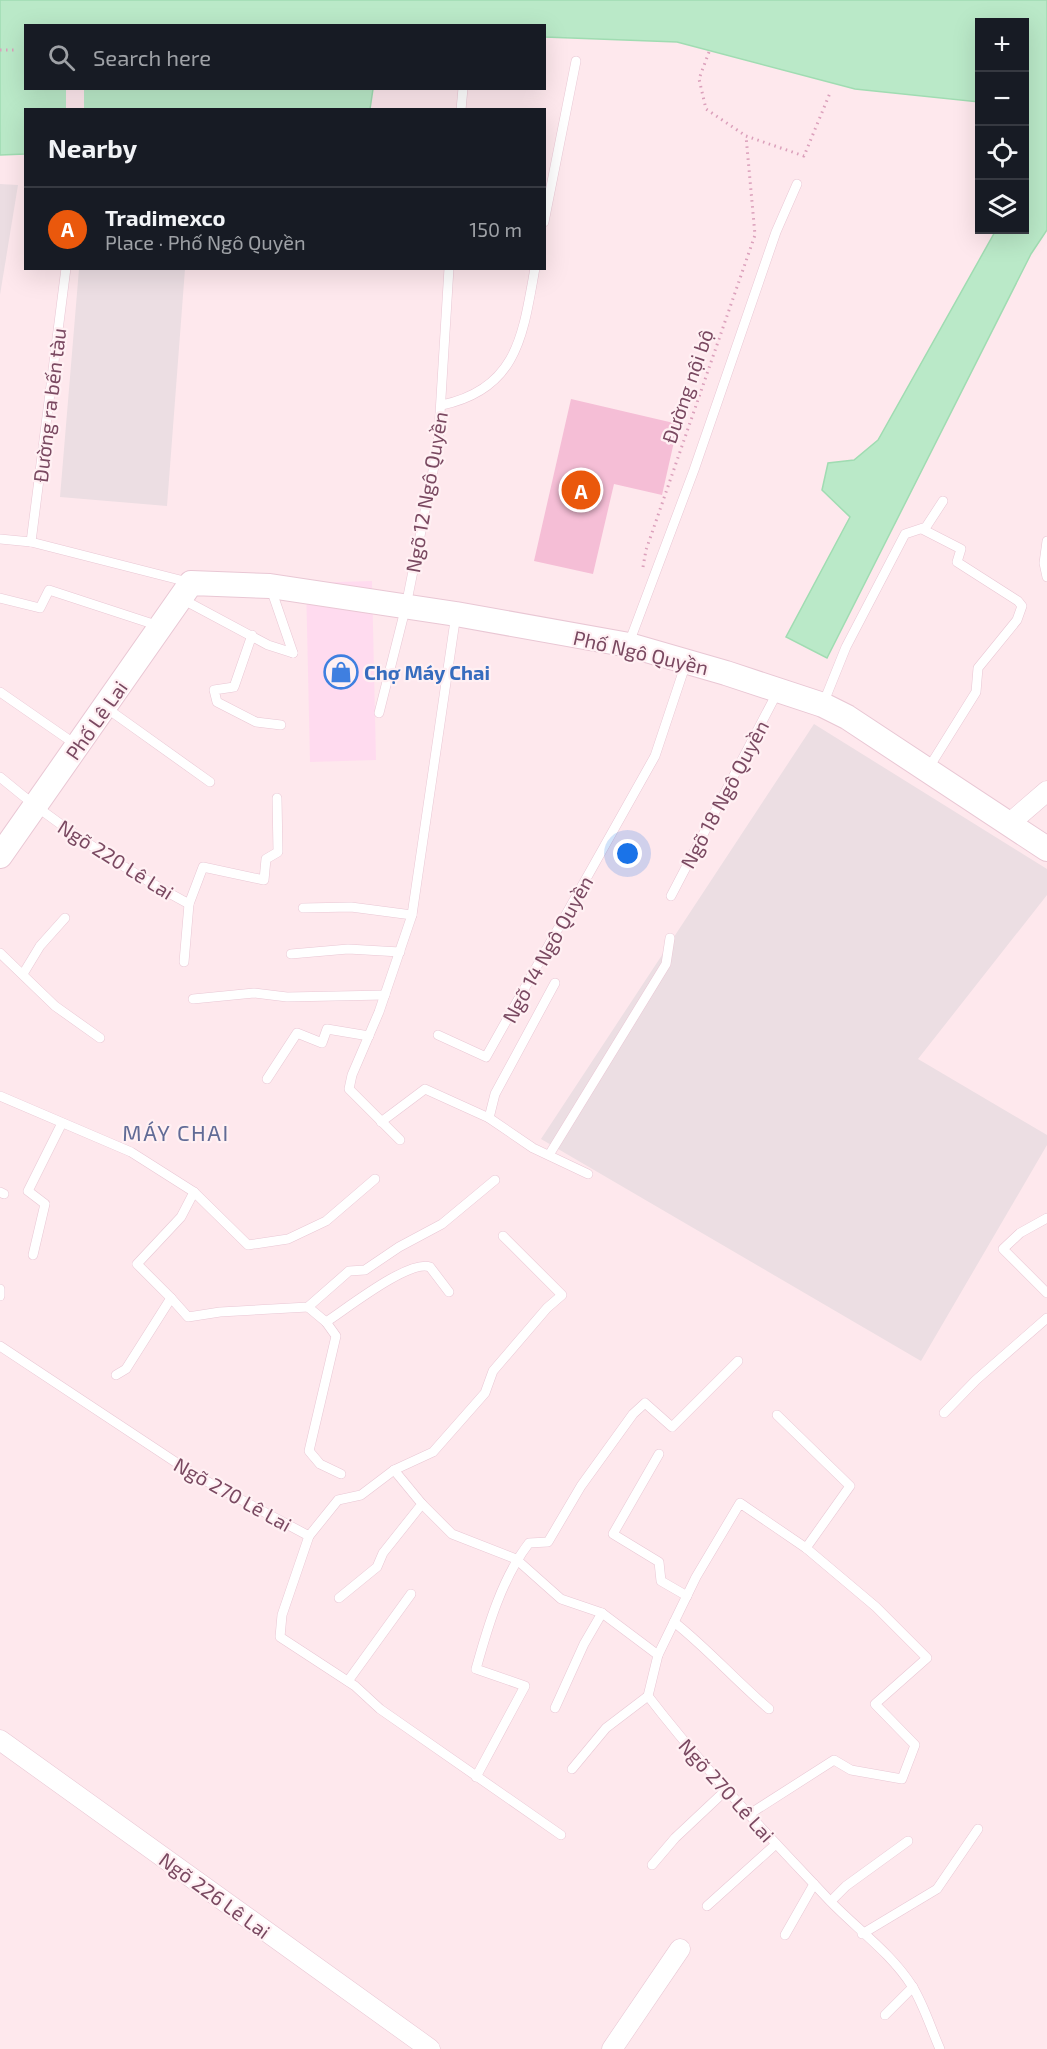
<!DOCTYPE html>
<html lang="en">
<head>
<meta charset="utf-8">
<style>
  body { margin:0; font-family:"Exo 2",sans-serif; background:#20242c; color:#f1f3f6 }
  .controls { position:absolute; right:18px; top:18px; display:grid; overflow:hidden; border-radius:0px; box-shadow:0 6px 24px #0002 }
  .controls button { width:54px; height:54px; display:grid; place-items:center; padding:0; border:0; border-bottom:2px solid #363941; background:#171b24; color:#f1f3f6; font:30px sans-serif }
  .you { position:absolute; left:628px; top:854px; width:21px; height:21px; margin:-15px; border:4px solid #fff; border-radius:50%; background:#1a73e8; box-shadow:0 0 0 9px #1a73e833 }
  .badge { display:grid; place-items:center; width:39px; height:39px; border-radius:50%; background:#ea580c; color:#fff; font-size:20px; font-weight:700 }
  .pin { position:absolute; translate:-50% -50%; border:3px solid #fff; box-shadow:0 2px 6px #0006 }
  .list { margin:0; padding:0; list-style:none }
  h2 { display:flex; justify-content:space-between; align-items:center; height:78px; margin:0; padding:0 24px; font-size:26px }
  h2 small { font-size:20px; font-weight:400; color:#9ea1a6 }
  .list li { display:grid; grid-template-columns:39px 1fr auto; gap:18px; align-items:center; box-sizing:border-box; height:84px; padding:0 24px; border-top:2px solid #363941 }
  .list b { display:block; font-size:22px; white-space:nowrap }
  .list p { margin:0; font-size:20px; white-space:nowrap; color:#9ea1a6 }
  .list em { font-size:20px; font-style:normal; color:#9ea1a6 }
  .icon { flex:none; width:33px; height:33px; fill:none; stroke:currentColor; stroke-width:2; stroke-linecap:round; stroke-linejoin:round }
  .map { position:relative; flex:none; width:1047px; height:2049px; overflow:hidden }
  .search { position:absolute; background:#171b24; box-shadow:0 6px 24px #0002; left:24px; top:24px; width:522px; height:66px; display:flex; align-items:center; gap:15px; box-sizing:border-box; padding:0 21px; border-radius:0px; color:#9ea1a6; font-size:22px }
  .panel { position:absolute; background:#171b24; box-shadow:0 6px 24px #0002; left:24px; top:108px; width:522px; height:162px; border-radius:0px }
  .map>svg:first-child { display:block }
  .commercial { fill:#ffdbef }
  .industrial { fill:#ecdee3 }
  .water { fill:#bae9c8; stroke:#a0dcb2; stroke-width:1.5 }
  .pier { fill:#fee8ed }
  .building { fill:#f5bed6 }
  .lines { fill:none; stroke-linecap:round; stroke-linejoin:round }
  .service-casing { stroke:#e9c7d4; stroke-width:10 }
  .minor-casing { stroke:#e9c7d4; stroke-width:21 }
  .tertiary-casing { stroke:#e9c7d4; stroke-width:26 }
  .path { stroke:#dba0bb; stroke-width:3; stroke-dasharray:1.5 4.5; stroke-linecap:butt }
  .service { stroke:#fff; stroke-width:9 }
  .minor { stroke:#fff; stroke-width:20 }
  .tertiary { stroke:#fff; stroke-width:24 }
  .labels { text-anchor:middle; dominant-baseline:central; stroke-width:4.5; stroke-linejoin:round; paint-order:stroke }
  .street-label { font-size:20px; fill:#7a4961; stroke:#fff0f3 }
  .shop-label { font-size:20px; font-weight:bold; fill:#366cbe; stroke:#fff0f3; text-anchor:start }
  .quarter-label { font-size:22px; letter-spacing:1.5px; fill:#616b96; stroke:#fff0f3 }
</style>
</head>
<body>
<div class="map">
<svg width="1047" height="2049" viewBox="0 0 1047 2049">
  <rect width="100%" height="100%" fill="#fee8ed"/>
  <!-- commercial -->
  <path class="commercial" d="M372 581 376 760 310 762 306 583Z"/>
  <!-- industrial -->
  <g class="industrial">
    <path d="M0 184 18 185 0 295Z"/>
    <path d="M79 269H185L167 506 60 497Z"/>
    <path d="M814 724 1047 869V895L918 1059 1047 1135V1145L921 1361 541 1139Z"/>
  </g>
  <!-- water -->
  <path class="water" d="M0 0H1047V230L1031 254 827 658 786 637 850 517 822 490 828 463 854 460 878 440 996 230H1024V22H980L979 102 855 89 677 42 545 37 544 26H26V88L373 89 370 109 26 110 25 154 0 155Z"/>
  <!-- pier -->
  <rect class="pier" x="66" y="89" width="18" height="20"/>
  <!-- building -->
  <path class="building" d="M571 399 678 424 662 495 614 484 593 574 534 561Z"/>
  <g class="lines">
    <defs>
      <g id="service">
        <path d="M461 110 463 88"/>
        <path d="M544 222 576 61"/>
        <path d="M442 405C518 389 523 334 535 268"/>
        <path d="M922 529 961 549 957 562 1018 601 1022 606 1017 620 978 668 976 692 928 769"/>
        <path d="M0 539 31 542 188 582"/>
        <path d="M1047 541 1044 563 1047 577"/>
        <path d="M31 542 66 268"/>
        <path d="M271 589 293 653"/>
        <path d="M0 598 40 608 49 590 159 626"/>
        <path d="M182 599 268 645 293 653"/>
        <path d="M252 635 234 687 214 690 217 702 256 722 281 725"/>
        <path d="M629 643 694 470 776 232 797 184"/>
        <path d="M0 692 75 744"/>
        <path d="M823 704 846 647 905 534 926 527 943 501"/>
        <path d="M105 707 210 782"/>
        <path d="M379 713 406 606 438 446 449 268"/>
        <path d="M0 777C58 826 122 868 189 904L203 867 264 880 266 859 278 852 277 798"/>
        <path d="M671 896 778 691"/>
        <path d="M303 908 351 907 412 915"/>
        <path d="M0 953 55 1006 100 1038"/>
        <path d="M291 954 348 949 400 952"/>
        <path d="M184 962 189 904"/>
        <path d="M23 974 40 946 65 918"/>
        <path d="M193 999 254 993 287 997 385 995"/>
        <path d="M438 1035 486 1057 655 756 686 663"/>
        <path d="M267 1079 297 1033 322 1043 327 1029 369 1036"/>
        <path d="M0 1096 131 1152 194 1192 248 1245 288 1239 326 1221 375 1179"/>
        <path d="M489 1118 495 1094 555 983"/>
        <path d="M381 1122 425 1089 489 1118 533 1148 588 1174"/>
        <path d="M400 1140 349 1089 352 1075 379 1012 412 915 456 614"/>
        <path d="M549 1155 666 964 670 938"/>
        <path d="M0 1192 4 1194"/>
        <path d="M1047 1218 1020 1233 1003 1249 1047 1293"/>
        <path d="M33 1255 45 1204 28 1191 62 1123"/>
        <path d="M0 1289V1296"/>
        <path d="M171 1298 188 1317 220 1312 308 1307 349 1271 365 1270 399 1247 442 1224 495 1180"/>
        <path d="M308 1307 326 1322 336 1336 309 1451 320 1464 341 1474"/>
        <path d="M326 1322C345 1310 409 1259 430 1267L449 1292"/>
        <path d="M0 1346 195 1475 309 1536 338 1500 361 1495 394 1470 433 1452 485 1393 493 1371 547 1308 562 1295 503 1236"/>
        <path d="M116 1375 126 1369 171 1298 137 1264 181 1217 194 1192"/>
        <path d="M944 1413 976 1380 1047 1318"/>
        <path d="M777 1415 850 1486 806 1548"/>
        <path d="M659 1454 613 1534 659 1562 661 1581 687 1596"/>
        <path d="M422 1504 452 1534 516 1559 561 1599 602 1613 658 1655 648 1696C704 1769 767 1834 830 1901 857 1929 891 1953 912 1986 924 2005 931 2029 940 2049"/>
        <path d="M309 1536 282 1615 280 1637 355 1686 380 1709 561 1835"/>
        <path d="M339 1598 377 1567 383 1553 422 1504 394 1470"/>
        <path d="M674 1622C708 1649 736 1681 769 1709"/>
        <path d="M658 1655 696 1577 740 1503 806 1548 876 1607 927 1658 875 1704 915 1745 902 1779 851 1770 834 1760 748 1815"/>
        <path d="M348 1681 411 1594"/>
        <path d="M555 1708 584 1644 602 1613"/>
        <path d="M572 1769 606 1728 648 1696"/>
        <path d="M476 1777 525 1686 476 1669C488 1626 502 1578 529 1543L548 1542 581 1486 633 1414 645 1403 672 1427 738 1361"/>
        <path d="M652 1865 675 1838 725 1791"/>
        <path d="M831 1901 846 1886 908 1841"/>
        <path d="M707 1906 776 1844"/>
        <path d="M862 1934 937 1889 978 1829"/>
        <path d="M785 1935 814 1884"/>
        <path d="M885 2015 913 1987"/>
      </g>
      <g id="minor">
        <path d="M1010 823 1047 791"/>
        <path d="M0 1740 430 2049"/>
        <path d="M612 2049 680 1949"/>
      </g>
      <path id="tertiary" d="M0 856 191 583 270 586 456 614 629 645 726 673 823 705 847 717 1047 849"/>
    </defs>
    <!-- service casing -->
    <use href="#service" class="service-casing"/>
    <!-- minor casing -->
    <use href="#minor" class="minor-casing"/>
    <!-- tertiary casing -->
    <use href="#tertiary" class="tertiary-casing"/>
    <!-- path -->
    <g class="path">
      <path d="M0 50H16"/>
      <path d="M709 52 699 79 706 109 746 136"/>
      <path d="M643 567 646 550 755 235 746 136 804 156 830 93"/>
    </g>
    <!-- service -->
    <use href="#service" class="service"/>
    <!-- minor -->
    <use href="#minor" class="minor"/>
    <!-- tertiary -->
    <use href="#tertiary" class="tertiary"/>
  </g>
  <!-- icons -->
  <defs>
    <symbol id="shop-ring" viewBox="-11 -11 22 22"><circle r="9.5" fill="#fff0f3" stroke="#3f7fe0" stroke-width="1.5"/><path d="M-5-2.5h2.3a2.7 3.5 0 0 1 5.4 0H5L5.5 6h-11ZM-1.5-2.5h3a1.5 2.3 0 0 0-3 0Z" fill="#3f7fe0"/></symbol>
  </defs>
  <g fill-rule="evenodd">
    <use href="#shop-ring" x="322" y="653" width="38" height="38"/>
  </g>
  <g class="labels">
    <!-- street labels -->
    <g class="street-label">
      <text transform="translate(687 386) rotate(-71)">Đường nội bộ</text>
      <text transform="translate(49 405) rotate(-83)">Đường ra bến tàu</text>
      <text transform="translate(426 492) rotate(-80)">Ngõ 12 Ngô Quyền</text>
      <text transform="translate(641 652) rotate(13)">Phố Ngô Quyền</text>
      <text transform="translate(96 720) rotate(-55)">Phố Lê Lai</text>
      <text transform="translate(724 794) rotate(-62)">Ngõ 18 Ngô Quyền</text>
      <text transform="translate(116 859) rotate(32)">Ngõ 220 Lê Lai</text>
      <text transform="translate(547 949) rotate(-61)">Ngõ 14 Ngô Quyền</text>
      <text transform="translate(233 1494) rotate(29)">Ngõ 270 Lê Lai</text>
      <text transform="translate(727 1790) rotate(48)">Ngõ 270 Lê Lai</text>
      <text transform="translate(215 1895) rotate(36)">Ngõ 226 Lê Lai</text>
    </g>
    <!-- shop labels -->
    <g class="shop-label">
      <text x="364" y="672">Chợ Máy Chai</text>
    </g>
    <!-- quarter labels -->
    <g class="quarter-label">
      <text x="176" y="1132">MÁY CHAI</text>
    </g>
  </g>
</svg>
<div class="controls">
<button>+</button>
<button>−</button>
<button><svg class="icon" aria-label="locate" viewBox="0 0 24 24"><circle cx="12" cy="12" r="6"/><path d="M12 2v4M12 18v4M2 12h4M18 12h4"/></svg></button>
<button><svg class="icon" aria-label="layers" viewBox="0 0 24 24"><path d="M12 4l9 5-9 5-9-5zM3 14l9 5 9-5"/></svg></button>
</div>
<div class="you"></div>
<div class="pin badge" style="left:581px;top:490px">A</div>
<div class="search"><svg class="icon" aria-label="search" viewBox="0 0 24 24"><circle cx="10" cy="10" r="6"/><path d="M15 15l6 6"/></svg>Search here</div>
<section class="panel">
<h2>Nearby<small></small></h2>
<ul class="list">
<li><span class="badge">A</span><div><b>Tradimexco</b><p>Place · Phố Ngô Quyền</p></div><em>150 m</em></li>
</ul>
</section>
</div>
</body>
</html>
